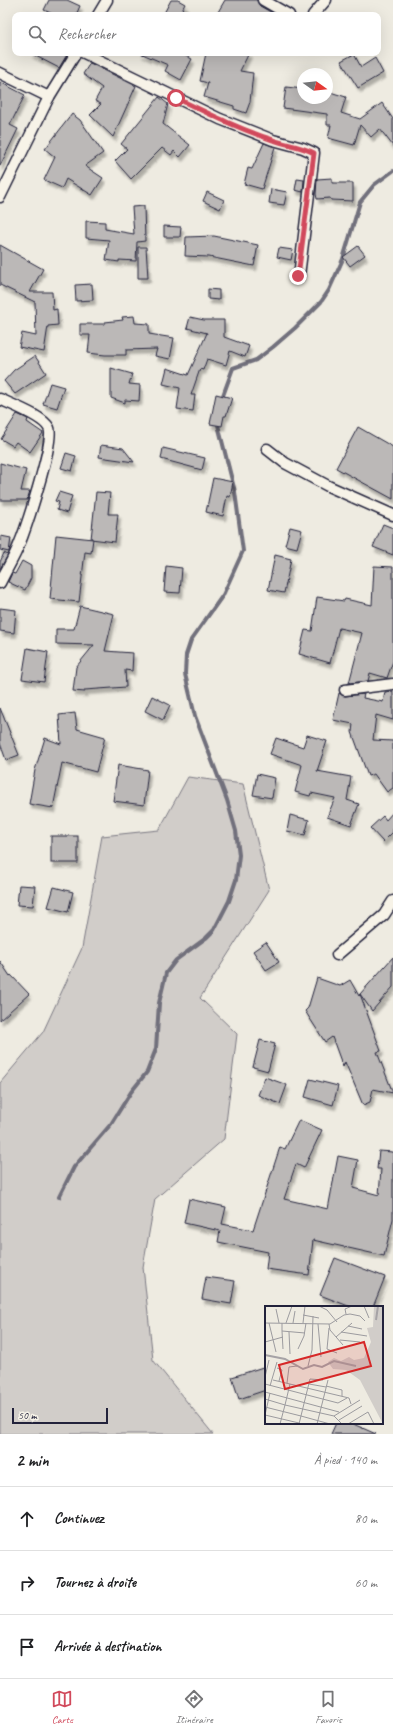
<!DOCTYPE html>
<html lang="fr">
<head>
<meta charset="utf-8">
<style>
  body { margin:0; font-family:Caveat,sans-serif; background:#f6f6f6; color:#202124 }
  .compass { position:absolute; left:297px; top:68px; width:36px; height:36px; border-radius:50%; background:#fff; box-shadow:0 4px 16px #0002; rotate:105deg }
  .scale { position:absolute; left:12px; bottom:10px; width:96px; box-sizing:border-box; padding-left:4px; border:2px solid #22223b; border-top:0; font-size:11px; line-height:14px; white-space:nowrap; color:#22223b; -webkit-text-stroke:3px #f7f3e8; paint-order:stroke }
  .stop { position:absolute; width:12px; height:12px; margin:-9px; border:3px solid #d1495b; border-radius:50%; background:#fff }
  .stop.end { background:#d1495b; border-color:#fff; box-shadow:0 1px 4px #0008 }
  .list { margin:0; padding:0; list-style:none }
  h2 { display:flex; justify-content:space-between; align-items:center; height:52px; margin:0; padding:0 16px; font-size:17px }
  h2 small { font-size:13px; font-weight:400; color:#757577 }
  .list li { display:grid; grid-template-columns:26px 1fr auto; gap:12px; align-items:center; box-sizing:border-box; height:64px; padding:0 16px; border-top:1px solid #e0e0e0 }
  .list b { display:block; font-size:15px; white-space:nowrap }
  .list em { font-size:13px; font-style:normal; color:#757577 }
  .icon { flex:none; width:22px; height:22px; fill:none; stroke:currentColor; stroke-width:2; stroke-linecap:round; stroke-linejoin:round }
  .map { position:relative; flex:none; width:393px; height:1434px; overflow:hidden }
  .search { position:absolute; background:#fff; box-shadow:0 4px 16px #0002; left:12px; right:12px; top:12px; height:44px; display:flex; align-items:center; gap:10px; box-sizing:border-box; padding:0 14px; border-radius:8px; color:#757577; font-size:15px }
  .sheet { height:244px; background:#fff }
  nav { display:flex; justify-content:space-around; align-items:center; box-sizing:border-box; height:56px; border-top:1px solid #e0e0e0; background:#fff; font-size:11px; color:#757577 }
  nav a { display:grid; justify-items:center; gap:2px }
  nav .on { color:#d1495b }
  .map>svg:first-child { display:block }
  .green { fill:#d1cdc9; stroke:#7a7882 }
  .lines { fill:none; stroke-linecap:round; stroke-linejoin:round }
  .stream { stroke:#716f7b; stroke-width:4 }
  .building { fill:#bbb8b7; stroke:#22223b; filter:url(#shadow) }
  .street-casing { stroke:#22223b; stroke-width:13 }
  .street { stroke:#f7f3e8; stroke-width:10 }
  .route { stroke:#d1495b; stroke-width:5 }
  .inset-river { fill:none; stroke:#a6a3a6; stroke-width:2 }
  .inset-road { fill:none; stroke:#9c9b9f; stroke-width:1 }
  .view { fill:#d62828; fill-opacity:0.15; stroke:#d62828; stroke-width:2 }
  .inset-edge { fill:none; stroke:#22223b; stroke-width:2 }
</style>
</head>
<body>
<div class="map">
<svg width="393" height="1434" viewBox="0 0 393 1434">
  <defs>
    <filter id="shadow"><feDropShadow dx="2.5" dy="4.5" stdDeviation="1" flood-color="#0004"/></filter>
  </defs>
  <rect width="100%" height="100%" fill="#eeebe1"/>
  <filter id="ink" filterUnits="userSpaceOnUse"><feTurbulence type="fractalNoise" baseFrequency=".025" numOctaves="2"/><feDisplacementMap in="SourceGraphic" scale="8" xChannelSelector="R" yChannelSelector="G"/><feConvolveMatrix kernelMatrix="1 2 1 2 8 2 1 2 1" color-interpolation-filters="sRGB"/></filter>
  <g filter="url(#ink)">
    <!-- green -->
    <path class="green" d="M188 777 243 784 269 890 200 998 237 1034 224 1139 155 1199 143 1267 153 1360 213 1434H0V1083L43 1032 82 948 102 836 159 830Z"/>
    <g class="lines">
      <!-- stream -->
      <g class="stream">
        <path d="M221 401 233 368 256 360 273 347 295 328 321 302 329 290 343 259 360 202 374 185 393 171"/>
        <path d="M59 1197 74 1167 111 1124 131 1092 147 1072 156 1049 159 1003 166 973 176 960 206 938 214 930 229 901 236 880 239 855 236 831 227 800 195 716 185 674 186 655 191 640 223 595 243 551 235 492 217 421"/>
      </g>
    </g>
    <!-- building -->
    <g class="building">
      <path d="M49 0H67L80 6 76 15H55L44 10Z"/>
      <path d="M171 0H178L185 4 179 15H163Z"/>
      <path d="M225 0H257L260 6 276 15H224L218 12Z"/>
      <path d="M30 53H68L59 68Z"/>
      <path d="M140 53H180L192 59 181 80 165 71 168 65Z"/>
      <path d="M206 53H249L240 71 253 73 250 102 246 113 234 109V106L204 97 208 83 200 81Z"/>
      <path d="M354 54 361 67 375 58 383 73 358 88 341 61Z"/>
      <path d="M90 63 136 86 113 137 90 115 101 104 95 101 102 88 83 74Z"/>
      <path d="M0 82 25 95 10 125 18 129 0 166Z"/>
      <path d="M286 87 303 89V98H327V91L346 97 341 113 360 119 382 103 393 119V146L380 129 371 137 360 125 354 145 328 138 331 125H327V114L283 108Z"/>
      <path d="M159 97 168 104 163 124 190 145 180 157 174 151 171 155 162 148 131 179 115 161 127 149 121 144Z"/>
      <path d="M72 114 80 120 103 153 85 166 103 178 92 195 66 179 62 188 44 180 55 157 45 149Z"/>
      <path d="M264 143 275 147 262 189 244 184 248 168 252 169Z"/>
      <path d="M332 178V183H353V201L331 200 330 198 317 199 316 194 317 179Z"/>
      <path d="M297 179 304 180 303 192 295 190Z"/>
      <path d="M271 189 287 192 284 205 269 203Z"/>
      <path d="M207 192 224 200 220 209 203 201Z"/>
      <path d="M144 206 145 241 137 242 136 261 119 260V262L106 260 109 240 86 238V221L105 222V229L134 234 132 207Z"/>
      <path d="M164 226 181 227 180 237H164Z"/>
      <path d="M214 236 258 245 254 266 209 257 185 256 186 237Z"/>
      <path d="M0 245 43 269 30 292H52L53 310 57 309 58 325 48 326 44 352 19 347 22 333 36 336 35 302 0 285Z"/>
      <path d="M358 246 365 255 350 266 343 257Z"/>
      <path d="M138 247H146L148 278H138Z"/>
      <path d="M279 248 293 250 291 260 277 257Z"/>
      <path d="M92 284 93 300 76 301 75 285Z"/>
      <path d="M208 289 219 290V300L208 299Z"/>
      <path d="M134 316 135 323 149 324V334L174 338 170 359 155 356 157 349 126 350V355H105L88 353 90 335H80V324H105V322L123 320 122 317Z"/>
      <path d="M190 317 204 320H224V337L249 346 245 357 230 351 226 365 207 359 203 370 200 369 191 395H195L193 411 177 409 180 388 163 384 167 368 188 375 207 333 187 328Z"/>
      <path d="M35 356 46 373 15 394 4 381 14 370Z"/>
      <path d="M111 368 132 374 129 384 140 385 139 401 125 400V403L111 398Z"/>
      <path d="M50 383 64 387 57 408 43 404Z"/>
      <path d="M216 394 232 398 226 416H224L222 426 210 424Z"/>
      <path d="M17 414 28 419 27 422 43 433 30 452 16 442 13 446 1 439Z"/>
      <path d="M358 427 393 447V499L336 468Z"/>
      <path d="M101 445 123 448 134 462 99 457Z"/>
      <path d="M163 448 205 458 202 470 161 459Z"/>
      <path d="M66 453 76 456 72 471 61 468Z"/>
      <path d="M0 463 26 470 21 491H30L27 500H0Z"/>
      <path d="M213 478 233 482 230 497 227 496 223 516 206 512Z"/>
      <path d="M59 492 72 496 67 513 57 510 59 502 55 501Z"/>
      <path d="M96 492 110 493 108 514H118L115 542 91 539Z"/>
      <path d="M383 524 393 528V555L373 547Z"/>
      <path d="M290 527 302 530 297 548 285 545Z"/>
      <path d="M56 535 93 539 91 553 85 552 79 602 50 599Z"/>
      <path d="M1 536 11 538 9 552 0 550Z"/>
      <path d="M4 553 8 555 0 569V562Z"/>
      <path d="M275 555 291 559 284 593 268 590Z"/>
      <path d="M22 561 31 566V578L25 590 8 582 12 573 15 574Z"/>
      <path d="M166 566 182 568 180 593 164 592Z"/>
      <path d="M374 566 393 567V661L387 678 370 673 368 681 349 683 362 633 339 628 330 663 299 654 305 630 312 631 317 597 344 601 345 599 372 605Z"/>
      <path d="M80 606 114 614 105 651 133 653 132 671 125 670 126 687 85 690V692L73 691 76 667 94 645 56 644V629H74Z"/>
      <path d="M0 608 16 610 14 633 0 631Z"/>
      <path d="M27 648 48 652 44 682 22 679Z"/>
      <path d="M393 691V720L376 715 373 740 393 741V788L387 792 374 774 368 776 352 732 353 724 333 720 339 693 345 696 364 694 363 698 383 702 385 692Z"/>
      <path d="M152 696 170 705 163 720 145 711Z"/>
      <path d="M0 708 19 755 6 760 0 743Z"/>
      <path d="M75 713 77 729 105 737 96 772 62 763 53 808 29 804 35 770 45 738 61 744 59 715Z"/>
      <path d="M307 735 327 741 317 771 351 777 347 800 359 804 351 825 327 817 335 798 311 793 310 796 295 792 302 765 270 754 276 738 303 747Z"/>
      <path d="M118 765 148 770 144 805 113 801Z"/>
      <path d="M257 774 275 778 272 798 253 795Z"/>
      <path d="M393 812V832L383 842 370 828 383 816 386 820Z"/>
      <path d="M290 815 309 820 305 835 287 831Z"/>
      <rect x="51" y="836" width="27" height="27"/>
      <path d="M19 885 35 886 33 906 17 905Z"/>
      <path d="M54 887 73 892 68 912 48 907Z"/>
      <path d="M266 942 279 962 266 970 253 951Z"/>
      <path d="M393 957V987L372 1011 360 994Z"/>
      <path d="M0 961 10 976 11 975 29 994 0 1020Z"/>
      <path d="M317 978 340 986 350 980 359 996 360 994 381 1051 377 1052 393 1093 373 1089 370 1102 363 1105 345 1062 343 1067 332 1037 325 1042 305 1011 308 1008Z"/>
      <path d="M260 1040 275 1044 268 1071 253 1067Z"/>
      <path d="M265 1077 287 1085 280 1104 258 1095Z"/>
      <path d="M310 1079 338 1086 333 1105 305 1097Z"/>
      <path d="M299 1120 322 1130 304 1168 296 1164 284 1199 328 1209 338 1156 358 1160 353 1188 379 1195 381 1169H377L379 1151 393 1152V1219L384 1256 313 1240 309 1275 266 1269 268 1252 218 1242 220 1231 184 1223 189 1199 226 1207 222 1224 253 1230 280 1147 285 1149Z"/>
      <path d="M335 1258 385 1277 373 1307H351L320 1295Z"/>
      <path d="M206 1277 235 1281 231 1304 202 1299Z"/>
      <path d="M266 1366V1390L239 1399 232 1377Z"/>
      <path d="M336 1423H351L376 1434H331Z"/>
    </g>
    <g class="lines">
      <defs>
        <g id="street">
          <path d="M263 0 289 15"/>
          <path d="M98 15 107 0"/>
          <path d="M313 15 326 0"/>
          <path d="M84 53 220 119 273 140 303 148 314 153 299 276"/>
          <path d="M0 73 49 97"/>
          <path d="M0 197 49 97 76 53"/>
          <path d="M0 399C12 405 43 416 49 428 55 440 26 528 19 545 14 558 6 570 0 583"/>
          <path d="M267 449 285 463 328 486 393 515"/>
          <path d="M345 690 393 684"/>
          <path d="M337 955 384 915 393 901"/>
        </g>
      </defs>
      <!-- street casing -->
      <use href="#street" class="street-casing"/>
      <!-- street -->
      <use href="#street" class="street"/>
    </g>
  </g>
  <g class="lines" filter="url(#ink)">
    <!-- route -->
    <path class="route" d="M176 98C207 113 239 129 273 140 287 145 301 146 314 153L298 276"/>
  </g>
  <!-- overview -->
  <g transform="translate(265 1306)">
    <rect width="118" height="118" fill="#eeebe1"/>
    <path d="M109 0H118V118L95 74 81 64 68 63 63 56 69 52 76 55 84 51 89 54 99 52 106 36 102 22 108 21Z" fill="#d1cdc9"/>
    <path class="inset-river" d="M111 14 113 0M0 49 20 53 38 63 49 59 57 61 69 55 91 60"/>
    <path class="inset-road" d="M54 0 62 4 72 16M99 0 104 12M11 3 14 17M81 8 80 3 87 0M38 9 54 12M0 17 65 18 79 9 85 8 95 10 100 15M4 17 11 46M17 17V25L40 27M21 17 27 0M28 17 30 5M38 17 40 0M53 18 56 51M64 18 65 24 78 39M83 20 97 23M64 22 62 43 72 47M17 25 18 43M24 26 25 48M76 26 102 30M71 31 87 17M75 34 95 36M0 36 18 31M33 43 39 30 41 17M43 60 47 44 48 10M12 62 17 64 14 75M0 71 4 54M8 74 84 92 86 98M22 77 24 61 32 60M0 78 73 97 82 92M25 78 20 99 69 110 77 118M44 78 61 81M5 80 12 56M61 80 77 84V90M0 86 74 106M0 93 20 99 15 118M0 101 36 110M0 109 34 117M0 109 5 87M36 110 65 118M69 110 95 94M74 114 97 100M34 118 45 73 58 74M52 118 63 74M83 118 103 106 109 118"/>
    <path class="view" d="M99 36 106 60 20 83 14 59Z"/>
    <rect width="118" height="118" class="inset-edge"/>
  </g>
</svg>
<svg class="compass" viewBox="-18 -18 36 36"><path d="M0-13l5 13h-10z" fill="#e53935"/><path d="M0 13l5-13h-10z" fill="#757577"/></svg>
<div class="scale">50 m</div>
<div class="stop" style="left:176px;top:98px"></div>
<div class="stop end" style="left:298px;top:276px"></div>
<div class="search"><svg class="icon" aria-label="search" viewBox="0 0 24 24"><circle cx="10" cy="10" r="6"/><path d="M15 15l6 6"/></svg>Rechercher</div>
</div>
<section class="sheet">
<h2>2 min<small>À pied · 140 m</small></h2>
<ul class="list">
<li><svg class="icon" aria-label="ahead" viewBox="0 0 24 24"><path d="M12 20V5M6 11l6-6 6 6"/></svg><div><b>Continuez</b></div><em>80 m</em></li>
<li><svg class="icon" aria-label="right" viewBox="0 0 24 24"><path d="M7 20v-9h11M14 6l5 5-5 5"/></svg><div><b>Tournez à droite</b></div><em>60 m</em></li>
<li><svg class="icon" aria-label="arrive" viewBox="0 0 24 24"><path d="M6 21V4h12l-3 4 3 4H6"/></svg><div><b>Arrivée à destination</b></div></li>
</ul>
</section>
<nav>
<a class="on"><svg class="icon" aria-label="map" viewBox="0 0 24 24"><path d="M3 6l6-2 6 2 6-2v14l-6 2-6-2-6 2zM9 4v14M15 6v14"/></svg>Carte</a>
<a><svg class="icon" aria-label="directions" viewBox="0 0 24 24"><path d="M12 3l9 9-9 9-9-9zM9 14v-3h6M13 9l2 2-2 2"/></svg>Itinéraire</a>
<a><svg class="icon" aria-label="saved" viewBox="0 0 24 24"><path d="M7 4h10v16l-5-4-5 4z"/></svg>Favoris</a>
</nav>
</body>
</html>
